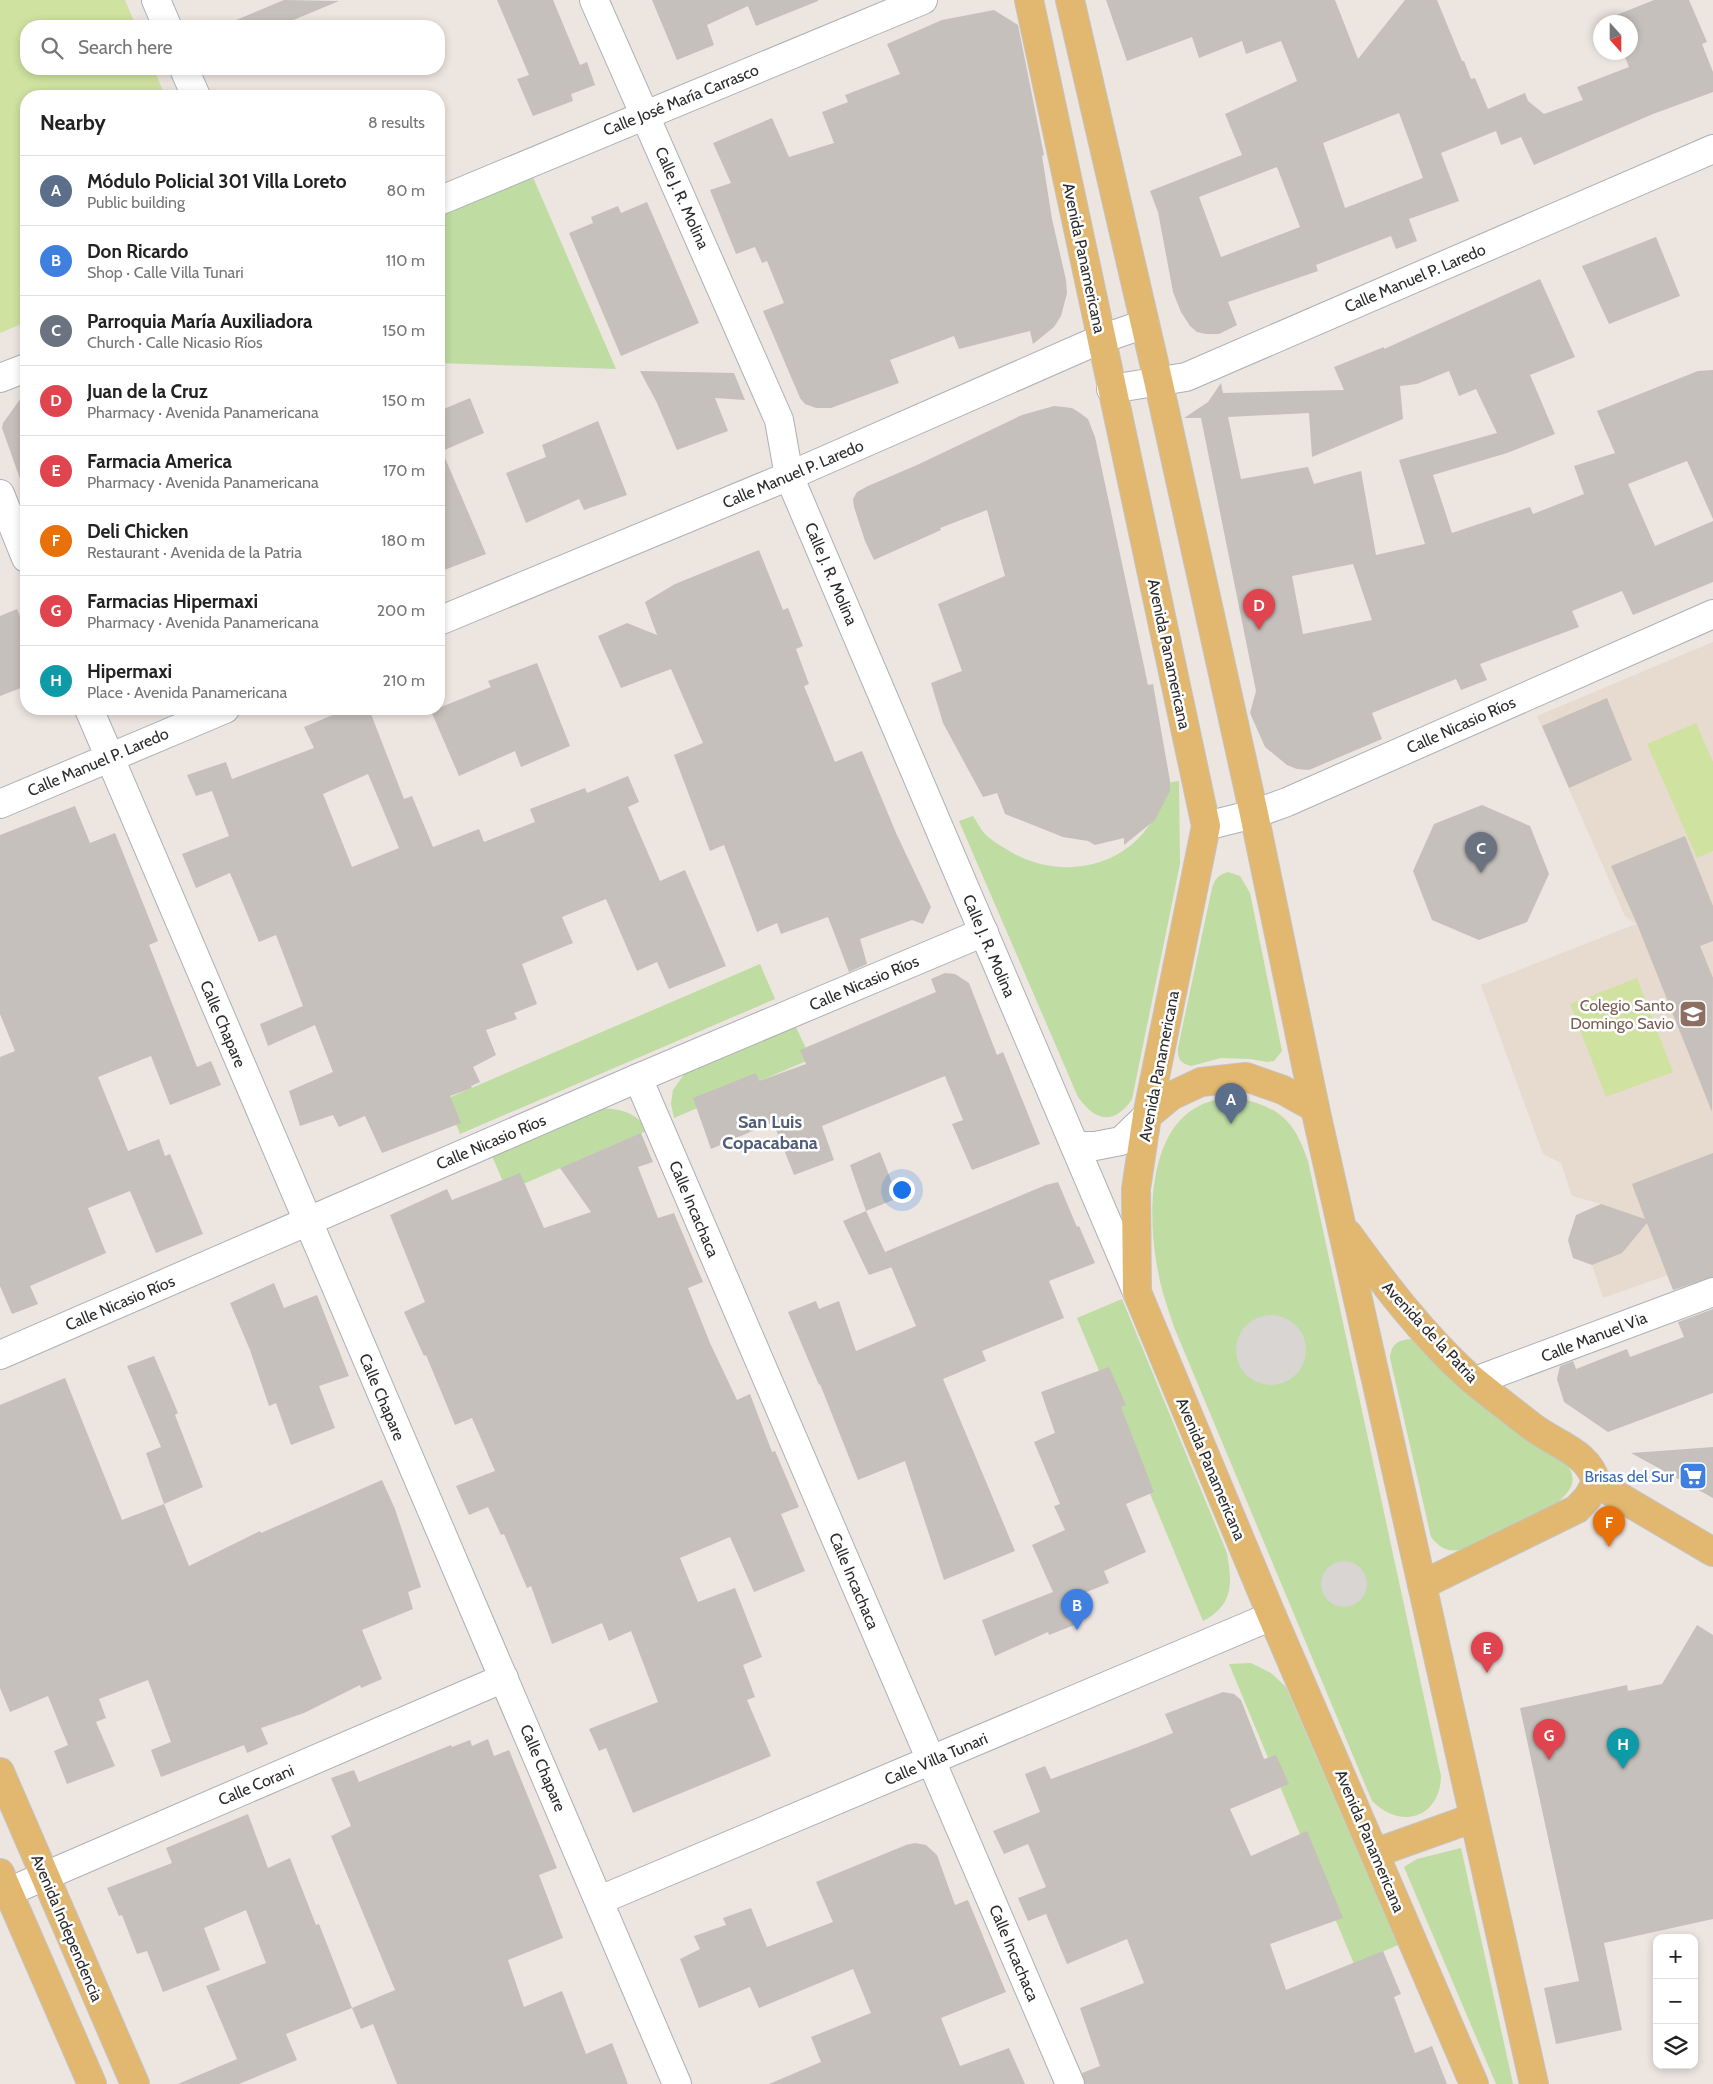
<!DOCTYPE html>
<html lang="en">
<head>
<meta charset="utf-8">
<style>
  body { margin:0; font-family:Cabin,sans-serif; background:#f2f2f2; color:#222 }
  .controls { position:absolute; right:15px; bottom:15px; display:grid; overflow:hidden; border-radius:10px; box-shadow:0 2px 8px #0003 }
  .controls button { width:45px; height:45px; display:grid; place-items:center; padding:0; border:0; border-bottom:1px solid #e0e0e0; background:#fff; color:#222; font:25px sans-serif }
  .compass { position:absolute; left:1593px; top:15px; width:45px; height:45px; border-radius:50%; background:#fff; box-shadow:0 2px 8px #0003; rotate:159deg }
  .you { position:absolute; left:901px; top:1189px; width:18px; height:18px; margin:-12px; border:4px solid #fff; border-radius:50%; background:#1a73e8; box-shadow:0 0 0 8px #1a73e833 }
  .badge { display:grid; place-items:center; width:32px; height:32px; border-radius:50%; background:#0b8043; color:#fff; font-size:16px; font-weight:700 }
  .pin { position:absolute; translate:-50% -41px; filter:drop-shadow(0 1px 2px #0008) }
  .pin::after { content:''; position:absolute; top:26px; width:18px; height:15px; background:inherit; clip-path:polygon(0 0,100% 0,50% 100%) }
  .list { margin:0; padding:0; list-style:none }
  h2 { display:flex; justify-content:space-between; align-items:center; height:65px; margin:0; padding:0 20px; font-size:21px }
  h2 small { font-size:16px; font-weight:400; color:#767676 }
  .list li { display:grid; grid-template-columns:32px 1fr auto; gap:15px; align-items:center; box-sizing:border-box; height:70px; padding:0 20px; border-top:1px solid #e0e0e0 }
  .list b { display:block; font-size:19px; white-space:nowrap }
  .list p { margin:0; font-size:16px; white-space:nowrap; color:#767676 }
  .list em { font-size:16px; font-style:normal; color:#767676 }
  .icon { flex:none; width:28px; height:28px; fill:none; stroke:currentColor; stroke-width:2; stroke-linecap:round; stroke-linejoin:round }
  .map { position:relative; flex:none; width:1713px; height:2084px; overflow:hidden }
  .search { position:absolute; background:#fff; box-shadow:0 2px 8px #0003; left:20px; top:20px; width:425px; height:55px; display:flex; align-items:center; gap:12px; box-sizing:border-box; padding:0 18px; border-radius:20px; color:#767676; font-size:19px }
  .panel { position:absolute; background:#fff; box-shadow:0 2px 8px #0003; left:20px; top:90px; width:425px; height:625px; border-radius:20px }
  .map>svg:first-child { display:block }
  .education { fill:#e7dbcf }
  .green { fill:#bfdca3 }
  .pitch { fill:#cfe2a0 }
  .plaza { fill:#d9d5d2 }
  .building { fill:#c5c0bb; fill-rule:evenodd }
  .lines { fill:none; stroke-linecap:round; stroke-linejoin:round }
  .minor-casing { stroke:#acb0b7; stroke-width:30 }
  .major-casing { stroke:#c4c4c4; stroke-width:30 }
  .minor { stroke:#fff; stroke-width:28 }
  .major { stroke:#e2b76f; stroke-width:28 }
  .labels { text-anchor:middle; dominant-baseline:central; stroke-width:5; stroke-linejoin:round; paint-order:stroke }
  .street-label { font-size:16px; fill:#2c2c2c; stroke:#fff }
  .education-label { font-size:16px; fill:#785e54; stroke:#fff; text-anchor:end }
  .shop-label { font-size:16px; fill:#366cbe; stroke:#fff; text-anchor:end }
  .neighbourhood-label { font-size:18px; font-weight:bold; fill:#515e78; stroke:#fff }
</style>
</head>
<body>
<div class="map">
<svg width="1713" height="2084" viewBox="0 0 1713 2084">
  <rect width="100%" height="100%" fill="#ece5e0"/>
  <!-- education -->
  <path class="education" d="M1713 642V1259L1603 1298 1592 1265 1601 1204 1572 1196 1561 1163 1543 1154 1481 985 1636 924 1625 916 1537 716Z"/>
  <!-- green -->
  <g class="green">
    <path d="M532 175 616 369 439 363V215Z"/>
    <path d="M1179 781 1180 864 1132 1099C1114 1126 1095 1121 1078 1097L959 821 973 816C977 822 981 830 986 835 992 841 1003 847 1011 852 1075 888 1153 858 1166 783Z"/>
    <path d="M1228 872 1240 876 1250 893 1282 1051 1274 1061 1267 1062 1250 1059 1221 1058 1191 1066C1181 1064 1177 1059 1178 1048L1212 888C1215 879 1218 875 1228 872Z"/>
    <path d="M760 964 775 999 460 1134 446 1099Z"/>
    <path d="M795 1025 811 1059 674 1118 671 1104 673 1090 685 1073Z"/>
    <path d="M1239 1098C1280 1108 1294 1120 1308 1161L1441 1776C1440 1818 1401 1830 1372 1801L1174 1327C1168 1308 1161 1290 1158 1271 1147 1217 1146 1115 1216 1100 1223 1098 1231 1098 1239 1098Z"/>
    <path d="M602 1108C625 1110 633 1112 649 1130L507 1191 492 1156Z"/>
    <path d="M1122 1299 1227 1553C1232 1584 1234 1604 1203 1621L1077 1318Z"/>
    <path d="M1411 1339 1564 1460C1578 1478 1574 1488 1558 1502L1468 1548C1452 1553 1442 1551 1431 1537L1390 1358C1391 1344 1398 1340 1411 1339Z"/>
    <path d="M1251 1663 1271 1673 1286 1687 1398 1945 1354 1964 1229 1664Z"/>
    <path d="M1461 1848 1513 2084H1496L1404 1867 1417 1859Z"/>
  </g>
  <!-- pitch -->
  <g class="pitch">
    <path d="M0 0H125L136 26H26V69H154L165 96H26V322L0 333Z"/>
    <path d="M1696 723 1713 762V851L1697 858 1647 744Z"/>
    <path d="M1637 978 1673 1072 1606 1097 1570 1004Z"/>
  </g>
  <!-- plaza -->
  <g class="plaza">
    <circle cx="1271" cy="1350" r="35"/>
    <circle cx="1344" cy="1584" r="23"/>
  </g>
  <!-- building -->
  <g class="building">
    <path d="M284 0 339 1 279 26H222Z"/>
    <path d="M497 0H553L580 65 587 62 595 85 571 94 573 101 533 116 517 79 529 75Z"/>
    <path d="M652 0H818V1L756 26 748 6 707 25 714 45 677 60Z"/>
    <path d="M1106 0H1335L1358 59 1405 0H1437L1462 61H1464L1471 79 1475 78 1488 109 1525 93 1528 101 1544 114 1583 100 1577 87 1629 67 1623 52H1630V22H1611L1609 18 1654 0H1689L1707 42 1702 44 1713 72V92L1653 114 1534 165 1521 137 1501 145 1496 131 1441 153 1459 201 1409 219 1417 241 1396 249 1391 236 1316 265 1318 271 1228 302 1237 325 1219 334H1206L1197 332 1190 326 1181 312 1173 292 1158 212 1150 191 1242 155 1225 114 1297 81 1281 41 1246 54 1242 41 1199 58 1192 37 1127 61ZM1399 113 1423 178 1345 208 1323 143ZM1277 167 1300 227 1221 257 1199 197Z"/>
    <path d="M994 10 1018 25 1044 155 1042 156 1052 219 1066 280 1067 293 1061 316 1054 327 1033 344 1030 331 959 349 954 336 890 360 899 383 831 408H816L805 404 800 398 763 311 784 303 767 261 762 263 755 247 736 254 710 190 731 183 713 143 772 118 789 157 834 143 822 112 848 102 845 95 900 74 887 44 942 20Z"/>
    <path d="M647 202 699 323 621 356 569 233 593 223 591 217 618 206 621 213Z"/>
    <path d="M1656 237 1680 296 1609 324 1582 266Z"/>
    <path d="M1540 279 1575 357 1530 375 1555 434 1507 453 1433 475 1452 533 1530 507 1533 514 1584 494 1574 466 1615 453 1597 411 1698 371 1713 370V519L1687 461 1628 484 1655 546 1713 521V582L1633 615 1622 591 1572 611 1579 627 1480 664 1487 680 1461 690 1456 679 1372 713 1382 739 1309 770 1297 769 1287 765 1265 747 1250 713 1256 691 1201 418H1184L1208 402 1221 383 1223 393 1344 390 1334 367 1384 347V349ZM1449 371 1459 396 1476 389 1497 433 1399 460 1425 544 1376 555 1361 471 1314 484 1308 467 1241 479 1228 417 1309 413 1312 457 1403 419 1400 386 1417 384ZM1353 564 1372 620 1303 634 1292 576Z"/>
    <path d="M640 371 734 373 745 400 715 398 728 431 677 450 657 403Z"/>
    <path d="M26 391V490H24L2 428 3 423Z"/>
    <path d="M470 398 484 433 442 451 486 554 439 572V411Z"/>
    <path d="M1054 406 1072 408 1080 413 1088 419 1095 437 1148 685 1153 684 1170 781V791L1155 820 1124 845V838L1095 845 1088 841 1063 837 1005 814 997 793 983 797 943 723 931 683 962 671 938 604 1005 576 987 510 940 528 941 530 874 560 865 541 854 507 853 499 857 492 868 486 917 465 1022 415Z"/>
    <path d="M598 421 627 495 584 510 579 499 526 523 506 473 546 457 542 445Z"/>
    <path d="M759 550 783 610 788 608 803 646 796 649 809 684 804 686 835 762 862 751 896 833 931 907 923 924 912 920 860 939 867 964 849 972 828 917 781 934 777 923 757 932 724 845 710 851 674 755 703 743 671 669 621 688 598 636 627 623 657 635 645 602 675 584Z"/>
    <path d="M17 609 26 630V686L0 696V616Z"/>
    <path d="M537 663 570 746 521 767 515 751 459 776 431 711 491 687 488 681Z"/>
    <path d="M1607 698 1632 760 1569 788 1542 726Z"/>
    <path d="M347 709H369L404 799 412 796 433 847 479 829 484 842 535 822 530 809 585 788 587 793 628 776 639 802 628 807 660 881 685 870 726 966 669 989 657 962 637 971 606 899 562 917 573 943 522 964 537 1004 514 1013 517 1019 486 1030 496 1055 473 1067 480 1082 471 1086 472 1088 450 1096 461 1123 382 1153 365 1116 339 1127 333 1115 300 1126 289 1091 333 1072 315 1025 268 1046 260 1024 303 1006 276 935 259 942 230 873 196 888 182 854 229 836 212 791 196 796 187 775 226 762 232 779 314 748 304 727ZM368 774 399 848 352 867 323 794Z"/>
    <path d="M1482 805 1530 826 1549 874 1527 922 1479 940 1432 920 1413 871 1434 824Z"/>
    <path d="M75 806 90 843 115 833 158 941 149 945 197 1067 211 1061 221 1085 170 1105 151 1056 98 1077 128 1151 159 1139 165 1156 170 1154 203 1234 156 1253 130 1191 88 1208 106 1253 30 1286 38 1304 12 1314 0 1286V1057L15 1051 0 1014V835Z"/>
    <path d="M1685 836 1713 906V941L1700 946 1713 978 1712 1112 1637 924 1611 866Z"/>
    <path d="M945 973 955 974 969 983 997 1055 1003 1052 1040 1144 972 1170 952 1124 963 1120 945 1076 822 1126 834 1160 794 1175 773 1122 711 1149 693 1098 756 1073 759 1081 806 1064 800 1050 936 992 931 979Z"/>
    <path d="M641 1133 653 1162 638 1167 658 1218 674 1213 703 1282 688 1288 710 1343 737 1400 750 1394 772 1452 775 1451 799 1507 781 1514 805 1571 754 1592 730 1537 680 1558 698 1602 735 1588 762 1657 743 1665 755 1697 747 1700 771 1756 633 1813 606 1748 599 1751 589 1729 658 1702 631 1631 609 1641 602 1623 552 1644 531 1586 527 1588 504 1534 501 1535 488 1507 469 1515 456 1486 495 1471 472 1418 455 1425 426 1355 424 1356 404 1312 425 1302 390 1215 447 1189 452 1200 520 1173 544 1228 591 1212 560 1168Z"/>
    <path d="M880 1152 898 1198 866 1211 850 1165Z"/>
    <path d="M1713 1153V1277L1673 1290 1647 1223 1622 1253 1592 1265 1573 1258 1568 1240 1576 1215 1601 1204 1645 1219 1632 1184Z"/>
    <path d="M1058 1182 1077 1227 1079 1226 1095 1263 1049 1281 1064 1318 982 1351 986 1361 943 1379 1015 1551 944 1580 905 1461 858 1480 820 1384 819 1385 788 1312 816 1301 819 1309 839 1301 856 1351 916 1326 885 1252 1046 1185Z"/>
    <path d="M866 1211 892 1267 869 1275 843 1221Z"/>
    <path d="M274 1283 284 1308 317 1295 349 1376 319 1386 335 1428 291 1445 276 1403 269 1406 250 1350 230 1303Z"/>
    <path d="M1713 1309V1393L1608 1432 1564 1402 1557 1379 1560 1366 1573 1361 1576 1369 1627 1349 1630 1357 1684 1337 1678 1322Z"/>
    <path d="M154 1356 178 1413 175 1415 203 1487 164 1504 146 1453 161 1447 127 1366Z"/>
    <path d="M1109 1367 1126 1405 1121 1407 1154 1492 1126 1504 1146 1552 1104 1571 1109 1583 1074 1597 1082 1622 1049 1635 1048 1632 995 1656 982 1620 1053 1592 1032 1545 1065 1530 1054 1506 1060 1504 1034 1442 1055 1433 1041 1392Z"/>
    <path d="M65 1378 122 1520 164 1504 189 1566 260 1531 261 1533 382 1480 395 1509 421 1587 408 1592 413 1609 362 1630 382 1679 361 1688 360 1685 304 1713 261 1728 268 1744 247 1753 244 1745 161 1777 151 1750 171 1742 148 1680 99 1699 106 1718 96 1722 115 1766 67 1784 54 1751 68 1745 48 1696 10 1712 0 1688V1405Z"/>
    <path d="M1713 1447V1498L1631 1453 1673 1450Z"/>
    <path d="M1697 1625 1713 1635V1919L1604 1943 1622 2030 1556 2044 1544 1988 1579 1981 1520 1708 1627 1685 1628 1691 1662 1684Z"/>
    <path d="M1223 1692 1234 1694 1241 1700 1264 1759 1276 1755 1289 1784 1230 1809 1251 1856 1307 1831 1343 1918 1270 1944 1286 1990 1383 1951 1401 1994 1394 1997 1415 2053 1432 2046 1447 2084H1085L1082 2073 1100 2066 1080 2008 1144 1983 1127 1939 1067 1964 1046 1914 1028 1921 1018 1898 1046 1887 1028 1844 1004 1854 993 1831 1040 1812 1025 1774 1045 1766 1051 1779 1138 1747 1173 1733 1165 1714Z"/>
    <path d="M488 1739 494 1756 509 1750 557 1868 539 1875 563 1938 508 1960 524 2007 562 1991 586 2054 612 2043 628 2084H397L373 2024 361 2029 352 2008 395 1990 331 1836 351 1826 331 1778 354 1770 359 1782 451 1745 452 1747 470 1740 472 1746Z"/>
    <path d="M248 1814 268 1868 290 1858 316 1925 319 1924 352 2008 286 2034 297 2060 239 2084H178L237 2059 206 1986 266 1963 246 1910 204 1928 220 1970 163 1992 147 1951 137 1954 122 1915 119 1916 107 1888 172 1863 166 1848Z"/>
    <path d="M915 1843 926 1845 937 1855 955 1905 968 1900 1006 1992 941 2018 960 2066 1009 2048 1025 2084H769L821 2062 811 2037 871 2013 853 1969 759 2008 750 1987 699 2008 680 1959 700 1949 694 1936 726 1925 723 1918 751 1908 767 1947 833 1922 816 1882 906 1845Z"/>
  </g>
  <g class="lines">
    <defs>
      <g id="minor">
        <path d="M156 0 167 26"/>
        <path d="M594 0 779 420 789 476 1137 1292"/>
        <path d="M184 69 196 96"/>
        <path d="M439 201 923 0"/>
        <path d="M0 378 26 368"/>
        <path d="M1111 389 1186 377 1713 149"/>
        <path d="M0 494 26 558"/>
        <path d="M439 621 789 476 1101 339 1145 324"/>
        <path d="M89 709 677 2084"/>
        <path d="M0 804 225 709"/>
        <path d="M1206 826 1254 814 1287 802 1713 614"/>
        <path d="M638 1078 1070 2084"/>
        <path d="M1075 1146H1095L1121 1141 1147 1116"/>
        <path d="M0 1355 638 1078 984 932"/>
        <path d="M1475 1381 1713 1292"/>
        <path d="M8 1892 504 1678"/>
        <path d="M600 1900 1272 1616"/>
      </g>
      <g id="major">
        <path d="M1029 0 1206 826 1147 1116 1136 1189 1137 1292 1272 1616 1474 2084"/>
        <path d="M1070 0 1158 380 1254 814 1315 1108 1534 2084"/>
        <path d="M1147 1116 1171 1096 1201 1082 1246 1077 1283 1090 1315 1108"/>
        <path d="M1348 1234C1384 1284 1422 1334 1468 1376 1488 1393 1510 1409 1530 1425 1553 1444 1590 1452 1596 1483L1588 1497 1577 1509 1422 1585"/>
        <path d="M1596 1483 1713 1552"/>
        <path d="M0 1772 135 2084"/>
        <path d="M1375 1853 1473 1818"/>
        <path d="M0 1873 92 2084"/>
      </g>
    </defs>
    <!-- minor casing -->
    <use href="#minor" class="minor-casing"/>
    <!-- major casing -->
    <use href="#major" class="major-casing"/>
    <!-- minor -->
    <use href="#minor" class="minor"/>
    <!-- major -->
    <use href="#major" class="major"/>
  </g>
  <!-- icons -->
  <defs>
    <symbol id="school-square" viewBox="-11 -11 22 22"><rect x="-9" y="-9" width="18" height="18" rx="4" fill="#8d6e63" stroke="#fff"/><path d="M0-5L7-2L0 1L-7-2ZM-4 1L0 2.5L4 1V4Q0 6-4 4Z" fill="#fff"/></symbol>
    <symbol id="supermarket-square" viewBox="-11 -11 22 22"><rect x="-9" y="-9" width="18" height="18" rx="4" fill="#3f7fe0" stroke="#fff"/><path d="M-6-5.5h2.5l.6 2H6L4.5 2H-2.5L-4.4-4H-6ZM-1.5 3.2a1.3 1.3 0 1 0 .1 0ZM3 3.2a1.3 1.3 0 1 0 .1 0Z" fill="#fff"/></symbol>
  </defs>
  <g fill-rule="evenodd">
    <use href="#school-square" x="1677" y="998" width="32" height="32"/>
    <use href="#supermarket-square" x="1677" y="1460" width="32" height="32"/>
  </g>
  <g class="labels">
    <!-- street labels -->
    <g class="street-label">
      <text transform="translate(681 100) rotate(-22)">Calle José María Carrasco</text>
      <text transform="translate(682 198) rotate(66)">Calle J. R. Molina</text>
      <text transform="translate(1084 258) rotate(78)">Avenida Panamericana</text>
      <text transform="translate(1415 278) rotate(-23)">Calle Manuel P. Laredo</text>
      <text transform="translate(793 474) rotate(-23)">Calle Manuel P. Laredo</text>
      <text transform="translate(831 574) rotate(67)">Calle J. R. Molina</text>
      <text transform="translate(1169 654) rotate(78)">Avenida Panamericana</text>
      <text transform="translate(1461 725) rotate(-24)">Calle Nicasio Ríos</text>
      <text transform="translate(98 762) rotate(-23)">Calle Manuel P. Laredo</text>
      <text transform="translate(989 946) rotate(67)">Calle J. R. Molina</text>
      <text transform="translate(864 983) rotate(-23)">Calle Nicasio Ríos</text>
      <text transform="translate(223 1024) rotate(67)">Calle Chapare</text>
      <text transform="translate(1159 1066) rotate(-79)">Avenida Panamericana</text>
      <text transform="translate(491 1142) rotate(-23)">Calle Nicasio Ríos</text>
      <text transform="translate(694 1209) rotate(67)">Calle Incachaca</text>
      <text transform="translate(120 1303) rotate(-23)">Calle Nicasio Ríos</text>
      <text transform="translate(1430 1332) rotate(47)">Avenida de la Patria</text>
      <text transform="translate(1594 1337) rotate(-21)">Calle Manuel Via</text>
      <text transform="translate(382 1397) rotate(67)">Calle Chapare</text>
      <text transform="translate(1211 1469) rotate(67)">Avenida Panamericana</text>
      <text transform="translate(854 1581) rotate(67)">Calle Incachaca</text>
      <text transform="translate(936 1759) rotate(-23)">Calle Villa Tunari</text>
      <text transform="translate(543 1768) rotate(67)">Calle Chapare</text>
      <text transform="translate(256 1785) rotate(-23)">Calle Corani</text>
      <text transform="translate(1370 1841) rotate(67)">Avenida Panamericana</text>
      <text transform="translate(67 1928) rotate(67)">Avenida Independencia</text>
      <text transform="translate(1014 1953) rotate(67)">Calle Incachaca</text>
    </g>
    <!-- education labels -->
    <g class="education-label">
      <text x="1674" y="1005">Colegio Santo<tspan x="1674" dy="18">Domingo Savio</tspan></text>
    </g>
    <!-- shop labels -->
    <g class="shop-label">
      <text x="1674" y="1476">Brisas del Sur</text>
    </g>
    <!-- neighbourhood labels -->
    <g class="neighbourhood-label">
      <text x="770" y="1122">San Luis<tspan x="770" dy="21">Copacabana</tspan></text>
    </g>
  </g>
</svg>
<div class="controls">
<button>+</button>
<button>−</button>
<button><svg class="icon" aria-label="layers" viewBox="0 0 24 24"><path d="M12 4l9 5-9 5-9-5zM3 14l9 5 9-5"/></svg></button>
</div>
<svg class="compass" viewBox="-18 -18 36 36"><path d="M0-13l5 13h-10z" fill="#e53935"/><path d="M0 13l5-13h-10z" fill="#767676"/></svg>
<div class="you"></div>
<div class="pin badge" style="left:1231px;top:1124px;background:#5c6f8a">A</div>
<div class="pin badge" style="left:1077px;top:1630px;background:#3f7fe0">B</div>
<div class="pin badge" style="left:1481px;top:873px;background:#6b7280">C</div>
<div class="pin badge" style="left:1259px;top:630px;background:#e0444e">D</div>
<div class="pin badge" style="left:1487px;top:1673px;background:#e0444e">E</div>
<div class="pin badge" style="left:1609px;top:1547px;background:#e8710a">F</div>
<div class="pin badge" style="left:1549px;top:1760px;background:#e0444e">G</div>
<div class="pin badge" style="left:1623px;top:1769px;background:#0f9aa8">H</div>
<div class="search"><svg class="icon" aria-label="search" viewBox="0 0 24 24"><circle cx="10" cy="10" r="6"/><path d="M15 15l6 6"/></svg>Search here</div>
<section class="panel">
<h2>Nearby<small>8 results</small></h2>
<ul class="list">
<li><span class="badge" style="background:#5c6f8a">A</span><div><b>Módulo Policial 301 Villa Loreto</b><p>Public building</p></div><em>80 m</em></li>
<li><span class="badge" style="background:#3f7fe0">B</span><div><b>Don Ricardo</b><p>Shop · Calle Villa Tunari</p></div><em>110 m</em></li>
<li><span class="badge" style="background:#6b7280">C</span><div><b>Parroquia María Auxiliadora</b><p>Church · Calle Nicasio Ríos</p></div><em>150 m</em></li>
<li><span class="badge" style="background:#e0444e">D</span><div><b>Juan de la Cruz</b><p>Pharmacy · Avenida Panamericana</p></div><em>150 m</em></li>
<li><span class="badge" style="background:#e0444e">E</span><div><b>Farmacia America</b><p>Pharmacy · Avenida Panamericana</p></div><em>170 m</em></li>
<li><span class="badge" style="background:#e8710a">F</span><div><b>Deli Chicken</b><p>Restaurant · Avenida de la Patria</p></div><em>180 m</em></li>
<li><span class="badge" style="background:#e0444e">G</span><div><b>Farmacias Hipermaxi</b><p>Pharmacy · Avenida Panamericana</p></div><em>200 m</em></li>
<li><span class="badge" style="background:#0f9aa8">H</span><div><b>Hipermaxi</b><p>Place · Avenida Panamericana</p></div><em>210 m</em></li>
</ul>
</section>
</div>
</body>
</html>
